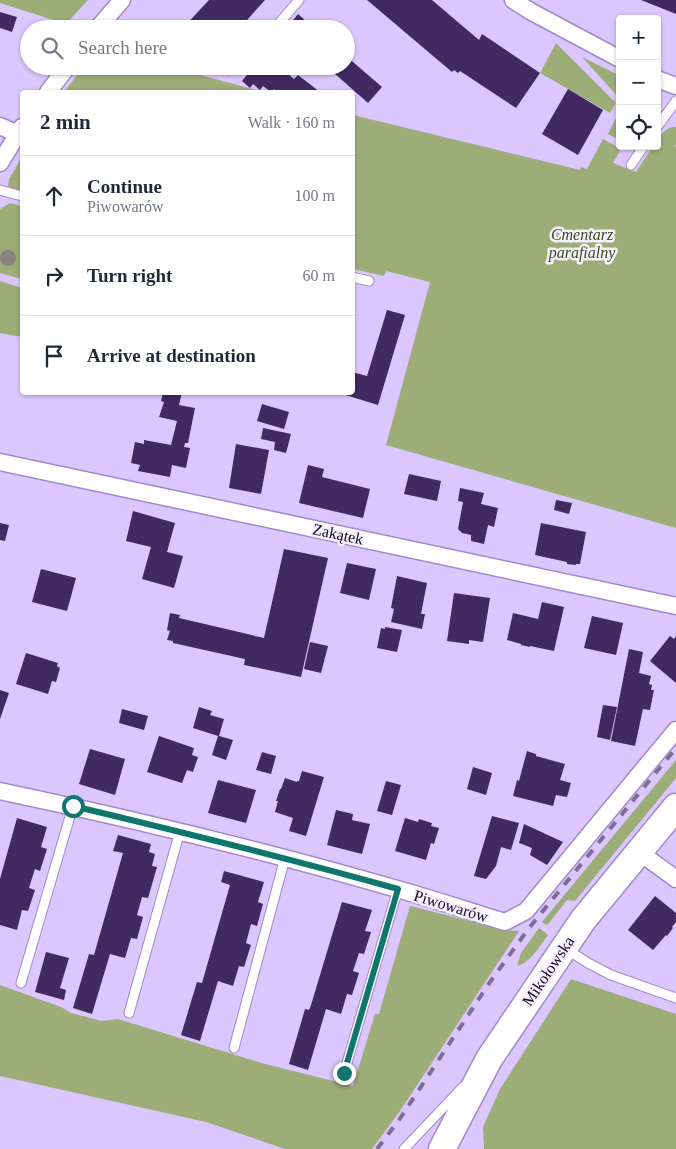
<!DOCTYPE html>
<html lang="en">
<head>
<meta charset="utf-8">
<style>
  body { margin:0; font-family:Georgia,serif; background:#f2f2f3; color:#1f2937 }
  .controls { position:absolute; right:15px; top:15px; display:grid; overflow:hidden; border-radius:5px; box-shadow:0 1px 4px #0004 }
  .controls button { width:45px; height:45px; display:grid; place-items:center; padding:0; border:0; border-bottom:1px solid #e0e1e3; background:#fff; color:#1f2937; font:25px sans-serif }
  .stop { position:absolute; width:15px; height:15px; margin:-11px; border:4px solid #0f766e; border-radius:50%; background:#fff }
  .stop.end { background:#0f766e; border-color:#fff; box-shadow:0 1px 5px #0008 }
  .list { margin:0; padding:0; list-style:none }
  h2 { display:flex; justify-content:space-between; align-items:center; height:65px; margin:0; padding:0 20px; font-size:21px }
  h2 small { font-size:16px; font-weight:400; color:#747a83 }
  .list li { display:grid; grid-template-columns:32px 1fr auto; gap:15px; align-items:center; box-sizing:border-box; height:80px; padding:0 20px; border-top:1px solid #e0e1e3 }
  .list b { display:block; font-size:19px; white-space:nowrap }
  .list p { margin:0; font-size:16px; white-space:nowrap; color:#747a83 }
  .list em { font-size:16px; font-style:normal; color:#747a83 }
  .icon { flex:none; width:28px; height:28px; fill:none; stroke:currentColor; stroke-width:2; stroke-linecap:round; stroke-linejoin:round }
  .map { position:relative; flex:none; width:676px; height:1149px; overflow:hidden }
  .search { position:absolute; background:#fff; box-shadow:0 1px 4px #0004; left:20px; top:20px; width:335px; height:55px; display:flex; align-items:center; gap:12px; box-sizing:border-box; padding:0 18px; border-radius:28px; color:#747a83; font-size:19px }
  .panel { position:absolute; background:#fff; box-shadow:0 1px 4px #0004; left:20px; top:90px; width:335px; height:305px; border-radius:5px }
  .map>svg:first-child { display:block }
  .green { fill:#9dad78 }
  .building { fill:#412961 }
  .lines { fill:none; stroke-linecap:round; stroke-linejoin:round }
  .lane-casing { stroke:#a288c9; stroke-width:11 }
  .street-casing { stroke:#a288c9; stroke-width:19 }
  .primary-casing { stroke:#a288c9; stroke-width:29 }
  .lane { stroke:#fff; stroke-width:9 }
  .street { stroke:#fff; stroke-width:16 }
  .primary { stroke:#fff; stroke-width:26 }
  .rail { stroke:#7d6d95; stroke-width:4; stroke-dasharray:9 9; stroke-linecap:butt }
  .tree { fill:#868381 }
  .route { stroke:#0f766e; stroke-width:6 }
  .labels { text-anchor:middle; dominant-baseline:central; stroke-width:5; stroke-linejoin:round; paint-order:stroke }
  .park-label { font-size:16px; font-style:italic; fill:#404d1a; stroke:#f5f0fe }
  .street-label { font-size:16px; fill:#130920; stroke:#f5f0fe }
</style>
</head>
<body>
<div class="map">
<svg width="676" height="1149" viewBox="0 0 676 1149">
  <rect width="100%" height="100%" fill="#dbc6fe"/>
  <!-- green -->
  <g class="green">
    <path d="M0 0H88L66 24 0 3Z"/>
    <path d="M556 43 616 103 610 113 540 73Z"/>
    <path d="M582 57 620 76V99Z"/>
    <path d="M84 66H166L263 92H64Z"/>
    <path d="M620 110V139L619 140 608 134Z"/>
    <path d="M353 115 580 170 581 167 587 169 603 139 621 149 613 163 636 172 653 146H657V140C663 133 667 126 676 127V144L675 146 676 147V528L386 445 430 282 386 271 384 276 353 269Z"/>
    <path d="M22 157V192L13 189 8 186 9 179Z"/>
    <path d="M10 203 22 206V279L0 273V209Z"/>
    <path d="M0 281 22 288V337L0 333Z"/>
    <path d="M676 760V778L575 901 567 900 549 923 546 925 542 922Z"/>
    <path d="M410 906 506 930 519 931 400 1111 372 1149H285L206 1122 0 1076V985L61 1007 71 1013 102 1021 118 1019 265 1064 353 1086 375 1014H379Z"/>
    <path d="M539 928 548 935C540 946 530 963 517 966L521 953Z"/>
    <path d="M571 979 676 1014V1149H484L483 1127 500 1089Z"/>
  </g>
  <!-- building -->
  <g class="building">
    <path d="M209 0H265L239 29H182Z"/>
    <path d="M367 0H432L479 40 482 34 540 73 516 108 460 71 458 73 454 70 452 72Z"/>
    <path d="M641 0H676V14Z"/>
    <path d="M0 12 17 17 12 32 0 28Z"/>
    <path d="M298 14 315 29H286Z"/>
    <path d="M346 56 382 87 368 103 326 66H346Z"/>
    <path d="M254 66H256L261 71 265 67 272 73 276 69 283 75 286 72 294 79 298 75 320 92H278L274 89 271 92 263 86 260 90 253 84 250 88 242 81Z"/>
    <path d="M568 89 603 110 578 155 542 134Z"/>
    <path d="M387 310 405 315 378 405 339 393 352 392V372L367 376Z"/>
    <path d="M163 392H182L179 405 195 408 188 443H185L184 447 190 448 186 468 172 465 170 477 138 471 140 465 131 463 135 442 144 444V440L171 445 177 421 159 417 164 402 161 401Z"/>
    <path d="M262 404 289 412 284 429 257 421Z"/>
    <path d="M263 428 291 434 286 453 274 450 275 442 261 439Z"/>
    <path d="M236 444 269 450 261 494 229 488Z"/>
    <path d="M308 465 324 469 322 477 370 489 363 518 299 503Z"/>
    <path d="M409 474 441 481 437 501 404 494Z"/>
    <path d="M460 488 484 493 481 504 498 508 494 527 488 525 484 544 471 541V535L462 533 458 529 463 502 458 501Z"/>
    <path d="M556 500 572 503 569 514 554 510Z"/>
    <path d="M133 511 175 523 167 552 183 556 174 588 142 579 151 547 126 541Z"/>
    <path d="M0 523 9 525 5 541 0 540Z"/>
    <path d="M541 523 586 532 580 564H576V565L567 564V562L535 555Z"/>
    <path d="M284 549 328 558 301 677 244 665 245 659 173 643V641L167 640 170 631 167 630 170 613 180 615 179 618 264 638Z"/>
    <path d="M347 563 376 569 369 600 340 593Z"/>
    <path d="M41 569 76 578 67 611 32 602Z"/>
    <path d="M397 576 427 583 421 614H425L422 629 391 622 394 609 391 608Z"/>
    <path d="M454 593 490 598 483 642 469 640V644L447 641Z"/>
    <path d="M542 602 564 607 554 651 530 646V647L521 645V644L507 640 513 613 538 619Z"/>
    <path d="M592 616 623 623 616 655 584 648Z"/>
    <path d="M385 627 402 630 397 652 377 648 381 628 385 629Z"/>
    <path d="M670 636 674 639 676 636V683L650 661Z"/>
    <path d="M310 642 328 646 321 673 304 669Z"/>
    <path d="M629 649 643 652 639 673 651 676 649 684 652 685 651 690H654L650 710 643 709 635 746 611 741Z"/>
    <path d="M26 653 58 663 57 666 60 668 56 682 52 681 48 694 16 684Z"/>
    <path d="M0 690 9 693 0 719Z"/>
    <path d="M603 705 617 707 610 740 597 737Z"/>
    <path d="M199 707 212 711 210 715 224 719 219 736 233 740 226 760 212 755 218 736 193 728Z"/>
    <path d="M122 709 148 716 144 730 119 723Z"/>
    <path d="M159 736 194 748 192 755 198 757 193 772 187 770 182 783 147 772Z"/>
    <path d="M90 749 125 759 115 795 79 784Z"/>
    <path d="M527 751 536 754V756L565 764 560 780 571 783 567 797 556 795 553 806 513 796 517 780 519 781Z"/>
    <path d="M262 752 276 756 271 774 256 770Z"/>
    <path d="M473 767 492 773 486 795 467 789Z"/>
    <path d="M302 771 324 777 306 836 289 831 293 818 275 812 278 801H276L280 789H281L285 778 297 782V781H299Z"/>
    <path d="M218 780 256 790 246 823 208 813Z"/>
    <path d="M386 781 401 785 392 815 377 811Z"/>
    <path d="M336 810 353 814 352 820 370 824 362 854 327 845Z"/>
    <path d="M492 816 519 823 511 850 501 847 496 866 486 879 474 876Z"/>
    <path d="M17 818 47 827 41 847 47 849 40 871 35 869 29 888 35 890 28 911 22 910 17 930 0 925V879Z"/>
    <path d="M405 818 418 822 419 819 432 823 431 826 439 828 434 844 431 843 426 860 395 851Z"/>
    <path d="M524 824 563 842 547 865 530 855 532 848 519 843Z"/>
    <path d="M118 835 151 844 149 852 155 854 152 866 157 867 148 898 142 897 137 915 143 917 137 939 131 938 125 958 110 954 92 1014 73 1008 89 954 94 955 123 853 113 851Z"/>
    <path d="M224 871 264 882 258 902 263 904 257 926 251 924 246 943 251 945 244 967 239 966 233 986 218 981 200 1041 181 1035 197 982 202 983 230 885 221 882Z"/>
    <path d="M655 896 676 913V922L672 927 673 928 667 936 666 935 653 950 628 930Z"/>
    <path d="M342 902 372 910 365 931 371 932 364 954 359 953 353 971 359 973 352 995 347 994 341 1014 326 1009 308 1070 289 1064 305 1009 309 1010 311 1005Z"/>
    <path d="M46 952 69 958 60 988 66 990 64 1000 35 992Z"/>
  </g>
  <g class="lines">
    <defs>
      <g id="lane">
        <path d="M274 29 299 0"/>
        <path d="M207 66 229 70 240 66"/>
        <path d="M657 127 676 101"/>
        <path d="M631 165 644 146"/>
        <path d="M0 190 22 196"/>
        <path d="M352 277 369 281"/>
        <path d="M566 949 588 963 611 975 676 998"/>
        <path d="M21 983 73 806"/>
        <path d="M129 1013 180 831"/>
        <path d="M234 1048 285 858"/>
        <path d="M344 1073 398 889"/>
        <path d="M404 1149 463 1087"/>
      </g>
      <g id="street">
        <path d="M513 0 530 11 620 59"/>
        <path d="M97 29 122 0"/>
        <path d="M657 79 676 86"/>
        <path d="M48 92 68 66"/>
        <path d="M0 126 18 134"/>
        <path d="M0 163 22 127"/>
        <path d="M0 462 676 606"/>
        <path d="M0 791C133 819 266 851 397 889 433 899 469 911 505 922L526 911 676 730"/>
        <path d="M639 852 676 879"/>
      </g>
      <path id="primary" d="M442 1149 489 1059 564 948 583 920 676 807"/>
    </defs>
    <!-- lane casing -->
    <use href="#lane" class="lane-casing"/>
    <!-- street casing -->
    <use href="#street" class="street-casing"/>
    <!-- primary casing -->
    <use href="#primary" class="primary-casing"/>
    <!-- lane -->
    <use href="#lane" class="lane"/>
    <!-- street -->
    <use href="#street" class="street"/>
    <!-- primary -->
    <use href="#primary" class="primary"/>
    <!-- rail -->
    <path class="rail" d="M377 1149 399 1120 490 982 529 928 676 748"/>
  </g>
  <!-- trees -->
  <circle class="tree" cx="8" cy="258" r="8"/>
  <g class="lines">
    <!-- route -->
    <path class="route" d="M73 806C182 832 290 859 398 889L344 1073"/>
  </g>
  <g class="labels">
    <!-- park labels -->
    <g class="park-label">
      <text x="582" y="234">Cmentarz<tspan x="582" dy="18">parafialny</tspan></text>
    </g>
    <!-- street labels -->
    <g class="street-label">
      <text transform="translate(338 534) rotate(12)">Zakątek</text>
      <text transform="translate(451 906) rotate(17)">Piwowarów</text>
      <text transform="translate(548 971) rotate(-56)">Mikołowska</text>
    </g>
  </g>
</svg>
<div class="controls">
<button>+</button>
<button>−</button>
<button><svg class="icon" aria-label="locate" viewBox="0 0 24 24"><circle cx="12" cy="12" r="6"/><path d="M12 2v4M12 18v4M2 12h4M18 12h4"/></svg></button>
</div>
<div class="stop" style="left:73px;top:806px"></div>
<div class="stop end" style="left:344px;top:1073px"></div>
<div class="search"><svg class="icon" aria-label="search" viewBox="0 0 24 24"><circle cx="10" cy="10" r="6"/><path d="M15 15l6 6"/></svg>Search here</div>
<section class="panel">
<h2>2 min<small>Walk · 160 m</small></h2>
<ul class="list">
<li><svg class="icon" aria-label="ahead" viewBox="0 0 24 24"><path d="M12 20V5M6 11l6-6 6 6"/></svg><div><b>Continue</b><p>Piwowarów</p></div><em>100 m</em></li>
<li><svg class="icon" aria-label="right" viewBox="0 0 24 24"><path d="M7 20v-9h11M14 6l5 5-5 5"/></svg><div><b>Turn right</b></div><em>60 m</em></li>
<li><svg class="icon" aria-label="arrive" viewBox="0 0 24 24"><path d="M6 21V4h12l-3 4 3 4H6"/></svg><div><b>Arrive at destination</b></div></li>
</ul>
</section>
</div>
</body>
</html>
